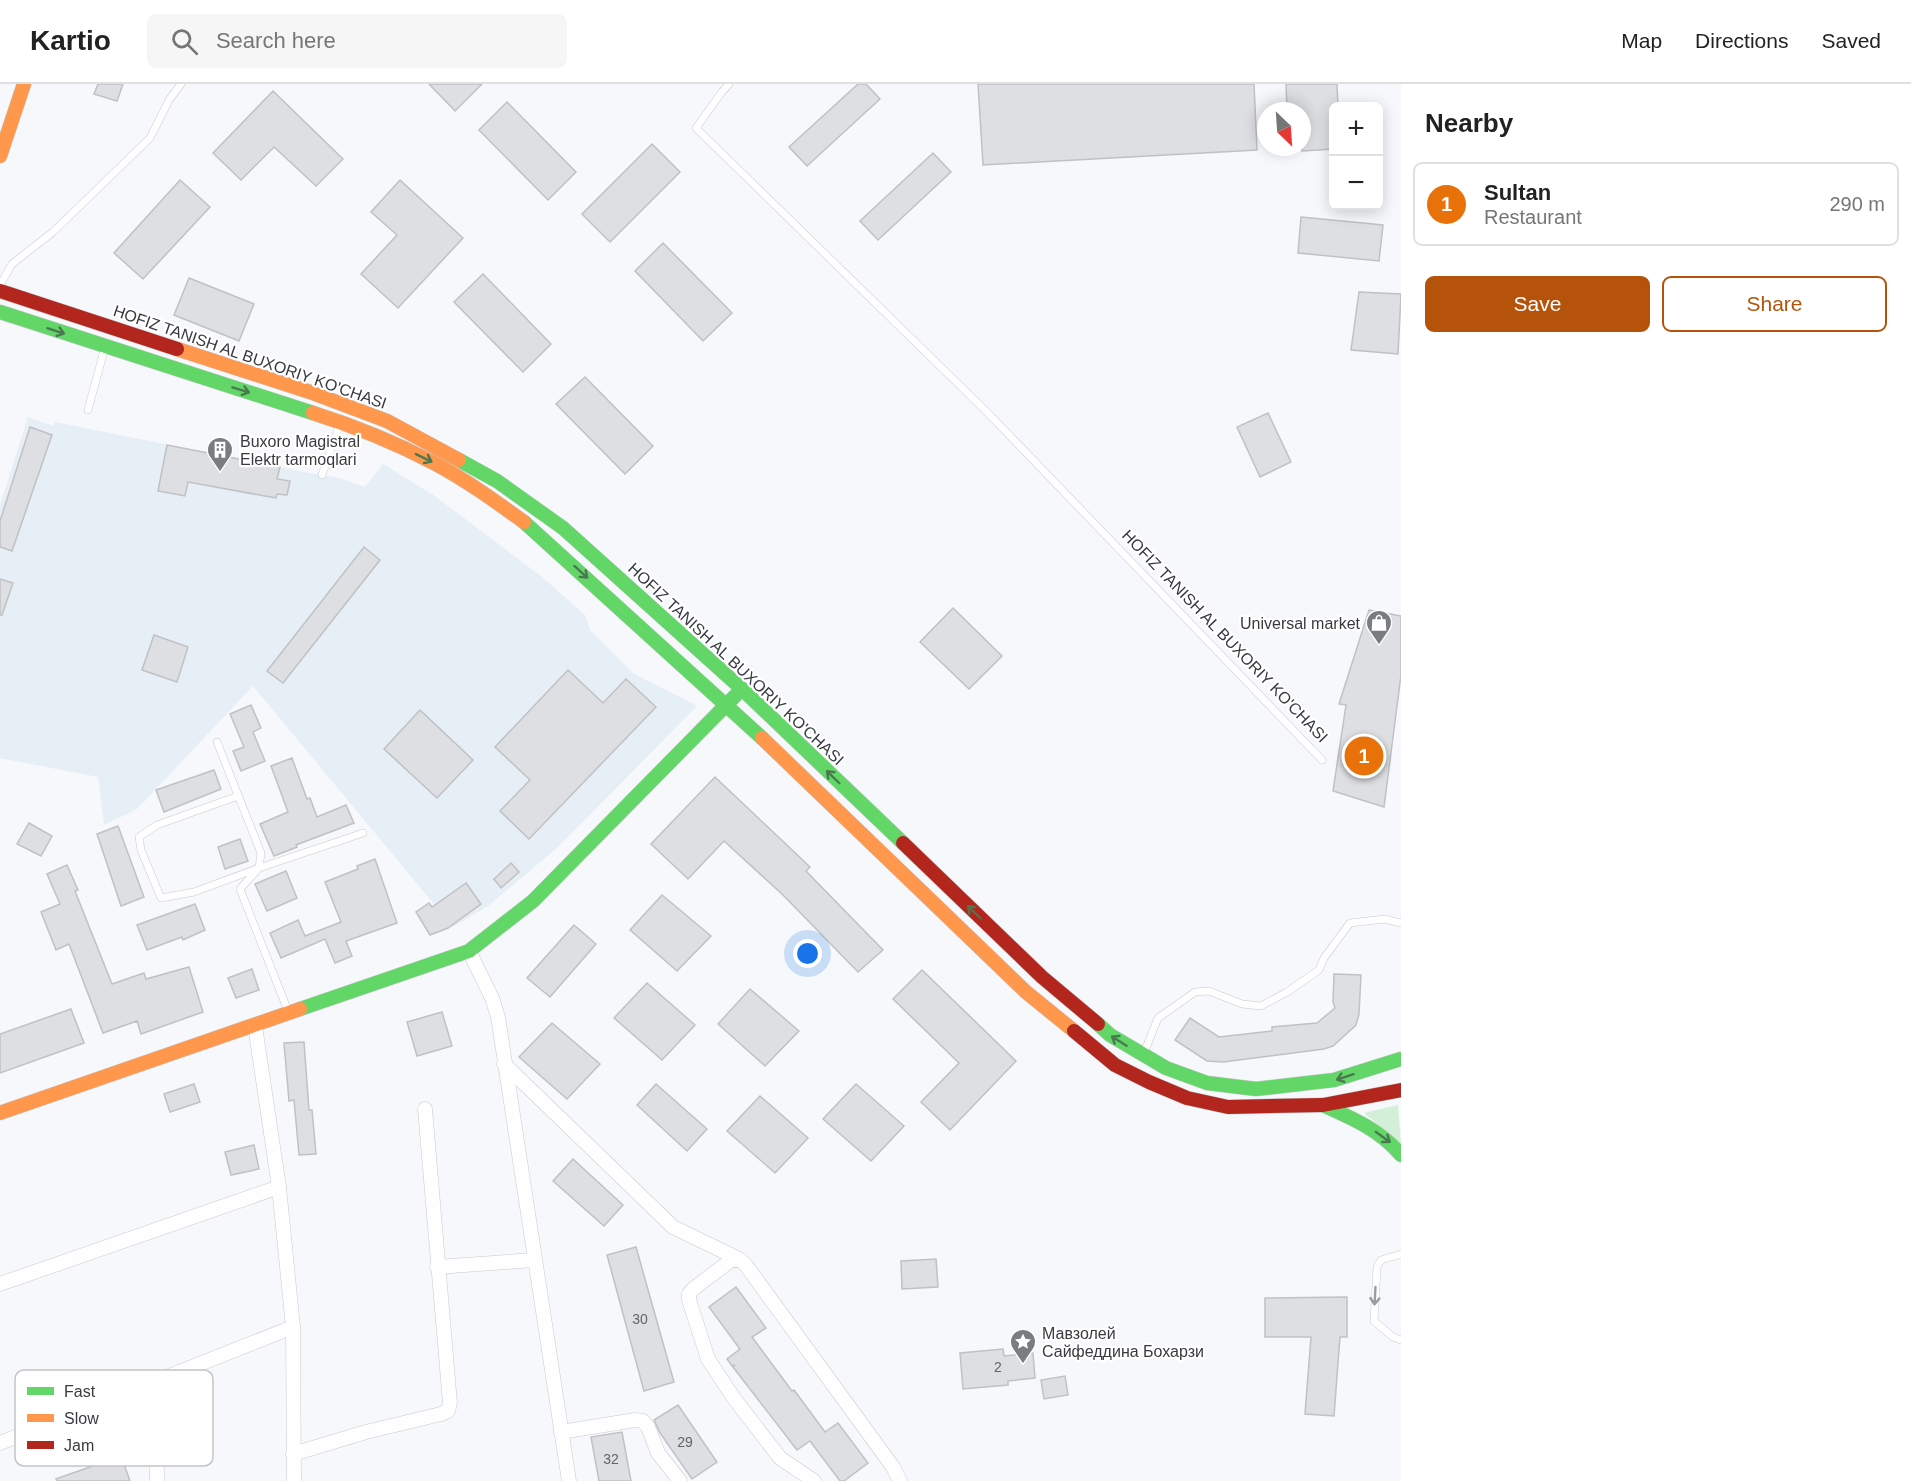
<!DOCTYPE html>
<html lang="en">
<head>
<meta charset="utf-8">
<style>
  body { margin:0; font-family:Helvetica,sans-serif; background:#f6f6f6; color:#222 }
  .controls { position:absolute; right:18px; top:18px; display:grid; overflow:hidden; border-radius:9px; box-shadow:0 3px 15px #0003 }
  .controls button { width:54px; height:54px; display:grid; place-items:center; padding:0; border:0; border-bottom:2px solid #e0e0e0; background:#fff; color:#222; font:30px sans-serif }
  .compass { position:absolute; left:1257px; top:18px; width:54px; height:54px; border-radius:50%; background:#fff; box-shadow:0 3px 15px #0003; rotate:155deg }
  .you { position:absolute; left:808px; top:870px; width:21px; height:21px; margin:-15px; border:4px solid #fff; border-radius:50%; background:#1a73e8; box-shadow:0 0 0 9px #1a73e833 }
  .badge { display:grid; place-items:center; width:39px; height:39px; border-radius:50%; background:#b45309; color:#fff; font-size:20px; font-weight:700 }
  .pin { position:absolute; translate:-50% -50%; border:3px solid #fff; box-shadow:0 2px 6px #0006 }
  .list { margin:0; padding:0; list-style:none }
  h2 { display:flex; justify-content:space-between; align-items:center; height:78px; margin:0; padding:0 24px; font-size:26px }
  h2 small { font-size:20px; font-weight:400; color:#767676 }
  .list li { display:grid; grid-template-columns:39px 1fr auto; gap:18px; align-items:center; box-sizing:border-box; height:84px; margin:0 12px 12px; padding:0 12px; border:2px solid #e0e0e0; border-radius:9px }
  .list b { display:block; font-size:22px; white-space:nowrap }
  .list p { margin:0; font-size:20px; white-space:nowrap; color:#767676 }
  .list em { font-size:20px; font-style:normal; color:#767676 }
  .actions { display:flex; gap:12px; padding:18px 24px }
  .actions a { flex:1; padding:14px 0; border:2px solid #b45309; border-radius:9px; text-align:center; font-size:21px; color:#b45309 }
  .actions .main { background:#b45309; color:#fff }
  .icon { flex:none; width:33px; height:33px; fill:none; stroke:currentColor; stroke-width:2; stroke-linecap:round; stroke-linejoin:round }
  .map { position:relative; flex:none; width:1401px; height:1397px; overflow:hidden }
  header { display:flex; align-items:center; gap:36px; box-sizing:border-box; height:84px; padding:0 30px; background:#fff; border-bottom:2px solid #e0e0e0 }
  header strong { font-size:28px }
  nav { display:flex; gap:33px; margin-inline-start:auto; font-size:21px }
  .search { width:420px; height:54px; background:#f6f6f6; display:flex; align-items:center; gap:15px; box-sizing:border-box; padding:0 21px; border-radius:9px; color:#767676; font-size:22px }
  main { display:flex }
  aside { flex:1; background:#fff }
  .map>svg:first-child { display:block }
  .built { fill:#e6eef6 }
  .green { fill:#d4efd7 }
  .building { fill:#dedfe2; stroke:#c0c1c4; stroke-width:1.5 }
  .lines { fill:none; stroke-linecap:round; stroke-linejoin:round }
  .lane-casing { stroke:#c8cacd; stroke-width:8 }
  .street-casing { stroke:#c8cacd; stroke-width:15 }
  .fast-casing { stroke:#c8cacd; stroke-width:15 }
  .slow-casing { stroke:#c8cacd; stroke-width:15 }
  .jam-casing { stroke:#c8cacd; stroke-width:15 }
  .lane { stroke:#fefefe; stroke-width:7 }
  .street { stroke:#fefefe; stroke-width:14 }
  .fast { stroke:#63d668; stroke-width:14 }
  .slow { stroke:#ff974d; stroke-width:14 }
  .jam { stroke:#b3261e; stroke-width:14 }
  .oneway { stroke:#49794f }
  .oneway2 { stroke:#9b9c9e }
  .labels { text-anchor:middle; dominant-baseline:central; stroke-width:4.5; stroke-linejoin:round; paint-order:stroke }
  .number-label { font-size:14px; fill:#626467 }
  .street-label { font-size:16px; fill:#383b3e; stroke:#fff }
  .poi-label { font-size:16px; fill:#383b3e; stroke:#fff; text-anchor:start }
  .key { fill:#fff; stroke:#c3c4c5; stroke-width:1.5 }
  .key-label { font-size:16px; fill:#383b3e }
</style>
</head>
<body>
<header>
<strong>Kartio</strong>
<div class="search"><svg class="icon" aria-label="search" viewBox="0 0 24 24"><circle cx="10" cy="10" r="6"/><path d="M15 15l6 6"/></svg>Search here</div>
<nav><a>Map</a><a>Directions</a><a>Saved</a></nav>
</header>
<main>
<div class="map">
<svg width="1401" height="1397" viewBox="0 0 1401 1397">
  <rect width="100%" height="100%" fill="#f6f8fb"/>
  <!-- built -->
  <path class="built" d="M28 333 53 342 55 338 303 388 336 393 365 403 383 380 432 410 542 493 585 531 590 546 633 589 697 622 557 764 488 822 453 843 253 602 137 725 104 741 98 693 0 674V421Z"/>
  <!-- green -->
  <path class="green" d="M1398 1021 1401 1060 1364 1029Z"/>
  <!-- building -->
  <g class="building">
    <path d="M98 0H123L117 17 94 10Z"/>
    <path d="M429 0H482L455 27Z"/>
    <path d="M858 0H866L880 15 807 82 789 63Z"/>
    <path d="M978 0H1254L1257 66 983 81Z"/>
    <path d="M1286 0H1337L1338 22H1334V65L1302 67V27H1287Z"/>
    <path d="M273 7 343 75 316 102 274 63 241 96 213 69Z"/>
    <path d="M507 18 576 88 548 116 479 46Z"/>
    <path d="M652 60 680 88 610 158 582 130Z"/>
    <path d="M933 69 951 88 878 156 860 137Z"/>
    <path d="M180 96 210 123 143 195 114 169Z"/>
    <path d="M400 96 463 154 398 224 361 190 397 151 371 128Z"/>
    <path d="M1301 133 1383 141 1379 177 1298 169Z"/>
    <path d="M663 159 732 229 703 257 635 187Z"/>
    <path d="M483 190 551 260 523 288 454 218Z"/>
    <path d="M189 194 254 220 239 257 174 231Z"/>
    <path d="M1359 208 1401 210 1398 270 1351 266Z"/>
    <path d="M585 293 653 362 625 390 556 320Z"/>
    <path d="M1268 329 1291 378 1260 393 1237 343Z"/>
    <path d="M30 343 52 351 12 467 0 463V437Z"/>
    <path d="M167 361 280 383 277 395 290 397 287 411 277 410 276 414 188 398 185 412 158 407Z"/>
    <path d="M364 463 380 476 283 599 267 587Z"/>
    <path d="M0 495 13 499 2 531H0Z"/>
    <path d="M953 524 1002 572 969 605 920 558Z"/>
    <path d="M1369 526 1401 532V591L1384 723 1333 707 1346 621 1339 620Z"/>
    <path d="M154 551 188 563 177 598 142 586Z"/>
    <path d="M568 586 603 619 626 595 656 623 529 755 500 727 530 696 495 663Z"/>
    <path d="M251 621 261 644 253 648 265 677 241 687 233 667 244 663 230 630Z"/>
    <path d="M420 626 473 676 437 714 384 665Z"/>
    <path d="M292 674 307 715 310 714 317 733 346 721 354 739 296 761 297 763 274 772 260 740 288 728 271 682Z"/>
    <path d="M214 686 221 705 164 728 156 706Z"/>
    <path d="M715 693 810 783 806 787 883 866 858 888 783 811 724 757 688 795 651 760Z"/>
    <path d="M29 739 52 752 41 772 17 760Z"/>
    <path d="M118 742 144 813 121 822 97 750Z"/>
    <path d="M240 755 248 777 225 785 218 763Z"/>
    <path d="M375 775 397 839 346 857 352 872 335 879 325 855 281 874 270 849 298 836 305 852 341 838 325 798 358 785 357 782Z"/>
    <path d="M511 779 519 788 501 804 494 795Z"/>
    <path d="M67 781 78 806 75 807 112 900 144 889 146 895 189 883 203 928 141 950 137 937 103 949 69 860 56 866 41 828 60 820 47 790Z"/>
    <path d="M286 787 297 814 267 827 255 800Z"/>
    <path d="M466 799 481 820 448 844 430 851 416 828 429 819 432 823Z"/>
    <path d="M662 811 711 852 677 887 630 846Z"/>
    <path d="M195 820 205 846 183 856 182 853 147 866 137 841Z"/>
    <path d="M574 841 596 860 550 913 527 894Z"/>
    <path d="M252 885 259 906 236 914 228 894Z"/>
    <path d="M922 886 1016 977 950 1046 921 1018 959 979 893 915Z"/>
    <path d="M1334 890 1361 891 1359 930 1356 941 1333 962 1324 965 1223 978 1207 977 1175 956 1190 934 1219 953 1272 947V943L1317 939 1335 924 1333 918Z"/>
    <path d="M647 899 695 941 662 976 614 934Z"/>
    <path d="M750 905 799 947 765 982 718 940Z"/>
    <path d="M71 925 84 959 0 989V950Z"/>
    <path d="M442 928 452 962 417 972 407 938Z"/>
    <path d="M552 939 600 980 567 1015 519 973Z"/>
    <path d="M304 958 309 1026H312L316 1070 299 1071 294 1016 289 1017 284 959Z"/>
    <path d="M194 1000 200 1018 170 1028 164 1010Z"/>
    <path d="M656 1000 707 1045 687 1067 637 1021Z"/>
    <path d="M856 1000 904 1042 871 1077 823 1035Z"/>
    <path d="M760 1012 808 1054 775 1089 727 1047Z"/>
    <path d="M254 1061 259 1085 231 1091 225 1068Z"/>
    <path d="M573 1075 623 1121 604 1142 553 1097Z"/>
    <path d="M636 1163 674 1298 644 1307 607 1171Z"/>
    <path d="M936 1175 938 1203 902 1205 901 1177Z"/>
    <path d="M736 1203 766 1244 752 1253 792 1307 794 1306 825 1348 838 1339 868 1379 844 1397H840L810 1357 797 1366 733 1283 735 1281 732 1282 727 1275 740 1265 709 1223Z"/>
    <path d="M1347 1213V1253H1340L1334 1332 1305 1330 1311 1253H1265V1214Z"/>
    <path d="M1003 1265 1004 1272 1033 1269 1035 1294 1008 1297V1301L963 1305 960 1269Z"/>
    <path d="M1065 1292 1068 1311 1044 1315 1041 1296Z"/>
    <path d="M678 1321 717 1378 692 1395 660 1349 654 1336Z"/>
    <path d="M622 1348 631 1397H599L591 1353Z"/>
    <path d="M121 1372 130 1397H57L56 1395Z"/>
  </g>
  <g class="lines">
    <defs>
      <g id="lane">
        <path d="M729 0 722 8 696 44 987 328 1322 676"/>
        <path d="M0 201 12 180 53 148 150 54 169 16 181 0"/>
        <path d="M88 326 105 263"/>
        <path d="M322 391 340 340"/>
        <path d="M217 658 261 769 259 784 240 805 288 927"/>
        <path d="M238 712 157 741 139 753 141 766 161 814 194 808 259 784 363 749"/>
        <path d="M1144 969 1158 934 1195 908 1209 907 1242 920 1261 922 1287 908 1319 886 1324 874 1350 839 1385 835 1401 839"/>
        <path d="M1401 1170 1381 1176 1377 1183 1374 1237 1393 1253 1401 1256"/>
      </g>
      <g id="street">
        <path d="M469 867 492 914 498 933 569 1397"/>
        <path d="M255 942 279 1103 293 1243 294 1397"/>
        <path d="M504 980 673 1143 739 1175"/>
        <path d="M437 1183 534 1176"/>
        <path d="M0 1200 279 1103"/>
        <path d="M156 1298 157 1397"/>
        <path d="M561 1348 635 1336 643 1337 648 1343 658 1369 680 1397"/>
        <path d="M0 1359 293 1243"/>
        <path d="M293 1370 366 1348 441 1330 448 1327 450 1319 425 1025"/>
        <path d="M814 1397 780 1374 733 1313 708 1275 689 1216V1210L693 1205 730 1177 739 1175 745 1180 893 1383 900 1397"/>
      </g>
      <g id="fast">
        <path d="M0 228 313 329"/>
        <path d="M459 376 497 397 563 444 742 605 903 759"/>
        <path d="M524 438 762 654"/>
        <path d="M300 925 469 867 533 817 736 611"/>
        <path d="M1098 940 1110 951 1166 984 1207 999 1256 1005 1334 996 1401 975"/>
        <path d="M1323 1021C1352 1034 1380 1046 1401 1071"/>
      </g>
      <g id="slow">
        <path d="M0 72 24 0"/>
        <path d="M177 265 310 308 387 337 459 376"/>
        <path d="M313 329C354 342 396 359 434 379 466 396 495 417 524 438"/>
        <path d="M762 654 1026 908 1074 947"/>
        <path d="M0 1029 300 925"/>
      </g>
      <g id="jam">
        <path d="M0 207 177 265"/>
        <path d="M903 759 1042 893 1098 940"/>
        <path d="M1074 947 1115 981 1149 998 1187 1014 1228 1023 1323 1021 1401 1006"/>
      </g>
    </defs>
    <!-- lane casing -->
    <use href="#lane" class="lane-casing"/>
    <!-- street casing -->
    <use href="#street" class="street-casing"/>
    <!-- fast casing -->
    <use href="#fast" class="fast-casing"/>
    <!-- slow casing -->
    <use href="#slow" class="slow-casing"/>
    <!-- jam casing -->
    <use href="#jam" class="jam-casing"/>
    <!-- lane -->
    <use href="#lane" class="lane"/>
    <!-- street -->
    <use href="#street" class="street"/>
    <!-- fast -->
    <use href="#fast" class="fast"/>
    <!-- slow -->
    <use href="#slow" class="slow"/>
    <!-- jam -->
    <use href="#jam" class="jam"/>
  </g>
  <!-- one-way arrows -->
  <defs><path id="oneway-shaft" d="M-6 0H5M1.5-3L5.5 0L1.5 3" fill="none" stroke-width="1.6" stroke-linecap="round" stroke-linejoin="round" transform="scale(1.5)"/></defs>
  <g class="oneway">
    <use href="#oneway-shaft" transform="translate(56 247) rotate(18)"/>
    <use href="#oneway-shaft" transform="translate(241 306) rotate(17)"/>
    <use href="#oneway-shaft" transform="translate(424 374) rotate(26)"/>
    <use href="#oneway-shaft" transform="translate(581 488) rotate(42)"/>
    <use href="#oneway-shaft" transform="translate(833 693) rotate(-136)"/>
    <use href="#oneway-shaft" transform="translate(974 828) rotate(-136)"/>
    <use href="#oneway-shaft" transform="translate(1119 957) rotate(-148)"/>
    <use href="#oneway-shaft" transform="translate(1345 993) rotate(162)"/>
    <use href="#oneway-shaft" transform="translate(1383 1053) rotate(36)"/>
  </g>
  <use class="oneway2" href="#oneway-shaft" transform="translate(1375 1212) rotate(93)"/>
  <!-- icons -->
  <defs>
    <symbol id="building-pin" viewBox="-11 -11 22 30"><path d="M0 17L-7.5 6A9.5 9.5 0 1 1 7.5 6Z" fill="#7a7d80" stroke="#fff"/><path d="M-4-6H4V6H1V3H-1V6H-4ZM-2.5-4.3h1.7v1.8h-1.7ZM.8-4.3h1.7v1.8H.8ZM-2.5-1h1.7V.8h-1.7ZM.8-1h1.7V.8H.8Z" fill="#fff"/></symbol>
    <symbol id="shop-pin" viewBox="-11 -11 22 30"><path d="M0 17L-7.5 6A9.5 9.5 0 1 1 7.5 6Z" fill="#7a7d80" stroke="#fff"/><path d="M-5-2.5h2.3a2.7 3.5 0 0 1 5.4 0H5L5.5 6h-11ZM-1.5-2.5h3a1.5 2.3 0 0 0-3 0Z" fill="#fff"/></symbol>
    <symbol id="sight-pin" viewBox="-11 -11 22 30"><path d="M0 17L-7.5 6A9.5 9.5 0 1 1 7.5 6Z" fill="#7a7d80" stroke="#fff"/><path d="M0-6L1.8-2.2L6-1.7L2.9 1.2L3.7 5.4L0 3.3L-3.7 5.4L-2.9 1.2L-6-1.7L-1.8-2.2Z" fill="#fff"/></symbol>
  </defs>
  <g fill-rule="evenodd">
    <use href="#building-pin" x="205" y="351" width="30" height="40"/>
    <use href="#shop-pin" x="1364" y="524" width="30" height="40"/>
    <use href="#sight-pin" x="1008" y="1243" width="30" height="40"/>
  </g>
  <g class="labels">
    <!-- number labels -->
    <g class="number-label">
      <text x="640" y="1235">30</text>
      <text x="998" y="1283">2</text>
      <text x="685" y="1358">29</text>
      <text x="611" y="1375">32</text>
    </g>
    <!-- street labels -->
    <g class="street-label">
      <text transform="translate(250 273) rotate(19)">HOFIZ TANISH AL BUXORIY KO'CHASI</text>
      <text transform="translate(1225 552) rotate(46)">HOFIZ TANISH AL BUXORIY KO'CHASI</text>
      <text transform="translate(736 580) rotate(43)">HOFIZ TANISH AL BUXORIY KO'CHASI</text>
    </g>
    <!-- poi labels -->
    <g class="poi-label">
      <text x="240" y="357">Buxoro Magistral<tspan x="240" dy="18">Elektr tarmoqlari</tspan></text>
      <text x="1360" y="539" text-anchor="end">Universal market</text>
      <text x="1042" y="1249">Мавзолей<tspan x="1042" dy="18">Сайфеддина Бохарзи</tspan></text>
    </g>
  </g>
  <!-- legend -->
  <rect x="15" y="1286" width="198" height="96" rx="9" class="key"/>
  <rect x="27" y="1303" width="27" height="8" fill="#63d668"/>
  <rect x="27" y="1330" width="27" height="8" fill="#ff974d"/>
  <rect x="27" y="1357" width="27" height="8" fill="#b3261e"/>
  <g class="key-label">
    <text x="64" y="1313">Fast</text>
    <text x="64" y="1340">Slow</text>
    <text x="64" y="1367">Jam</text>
  </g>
</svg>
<div class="controls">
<button>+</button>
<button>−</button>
</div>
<svg class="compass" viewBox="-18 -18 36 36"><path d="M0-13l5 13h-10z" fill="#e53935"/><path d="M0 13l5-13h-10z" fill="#767676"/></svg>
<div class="you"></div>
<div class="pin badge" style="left:1364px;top:672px;background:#e8710a">1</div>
</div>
<aside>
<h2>Nearby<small></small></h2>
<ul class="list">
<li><span class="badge" style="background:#e8710a">1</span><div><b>Sultan</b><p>Restaurant</p></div><em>290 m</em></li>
</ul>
<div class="actions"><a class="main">Save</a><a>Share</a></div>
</aside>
</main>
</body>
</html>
